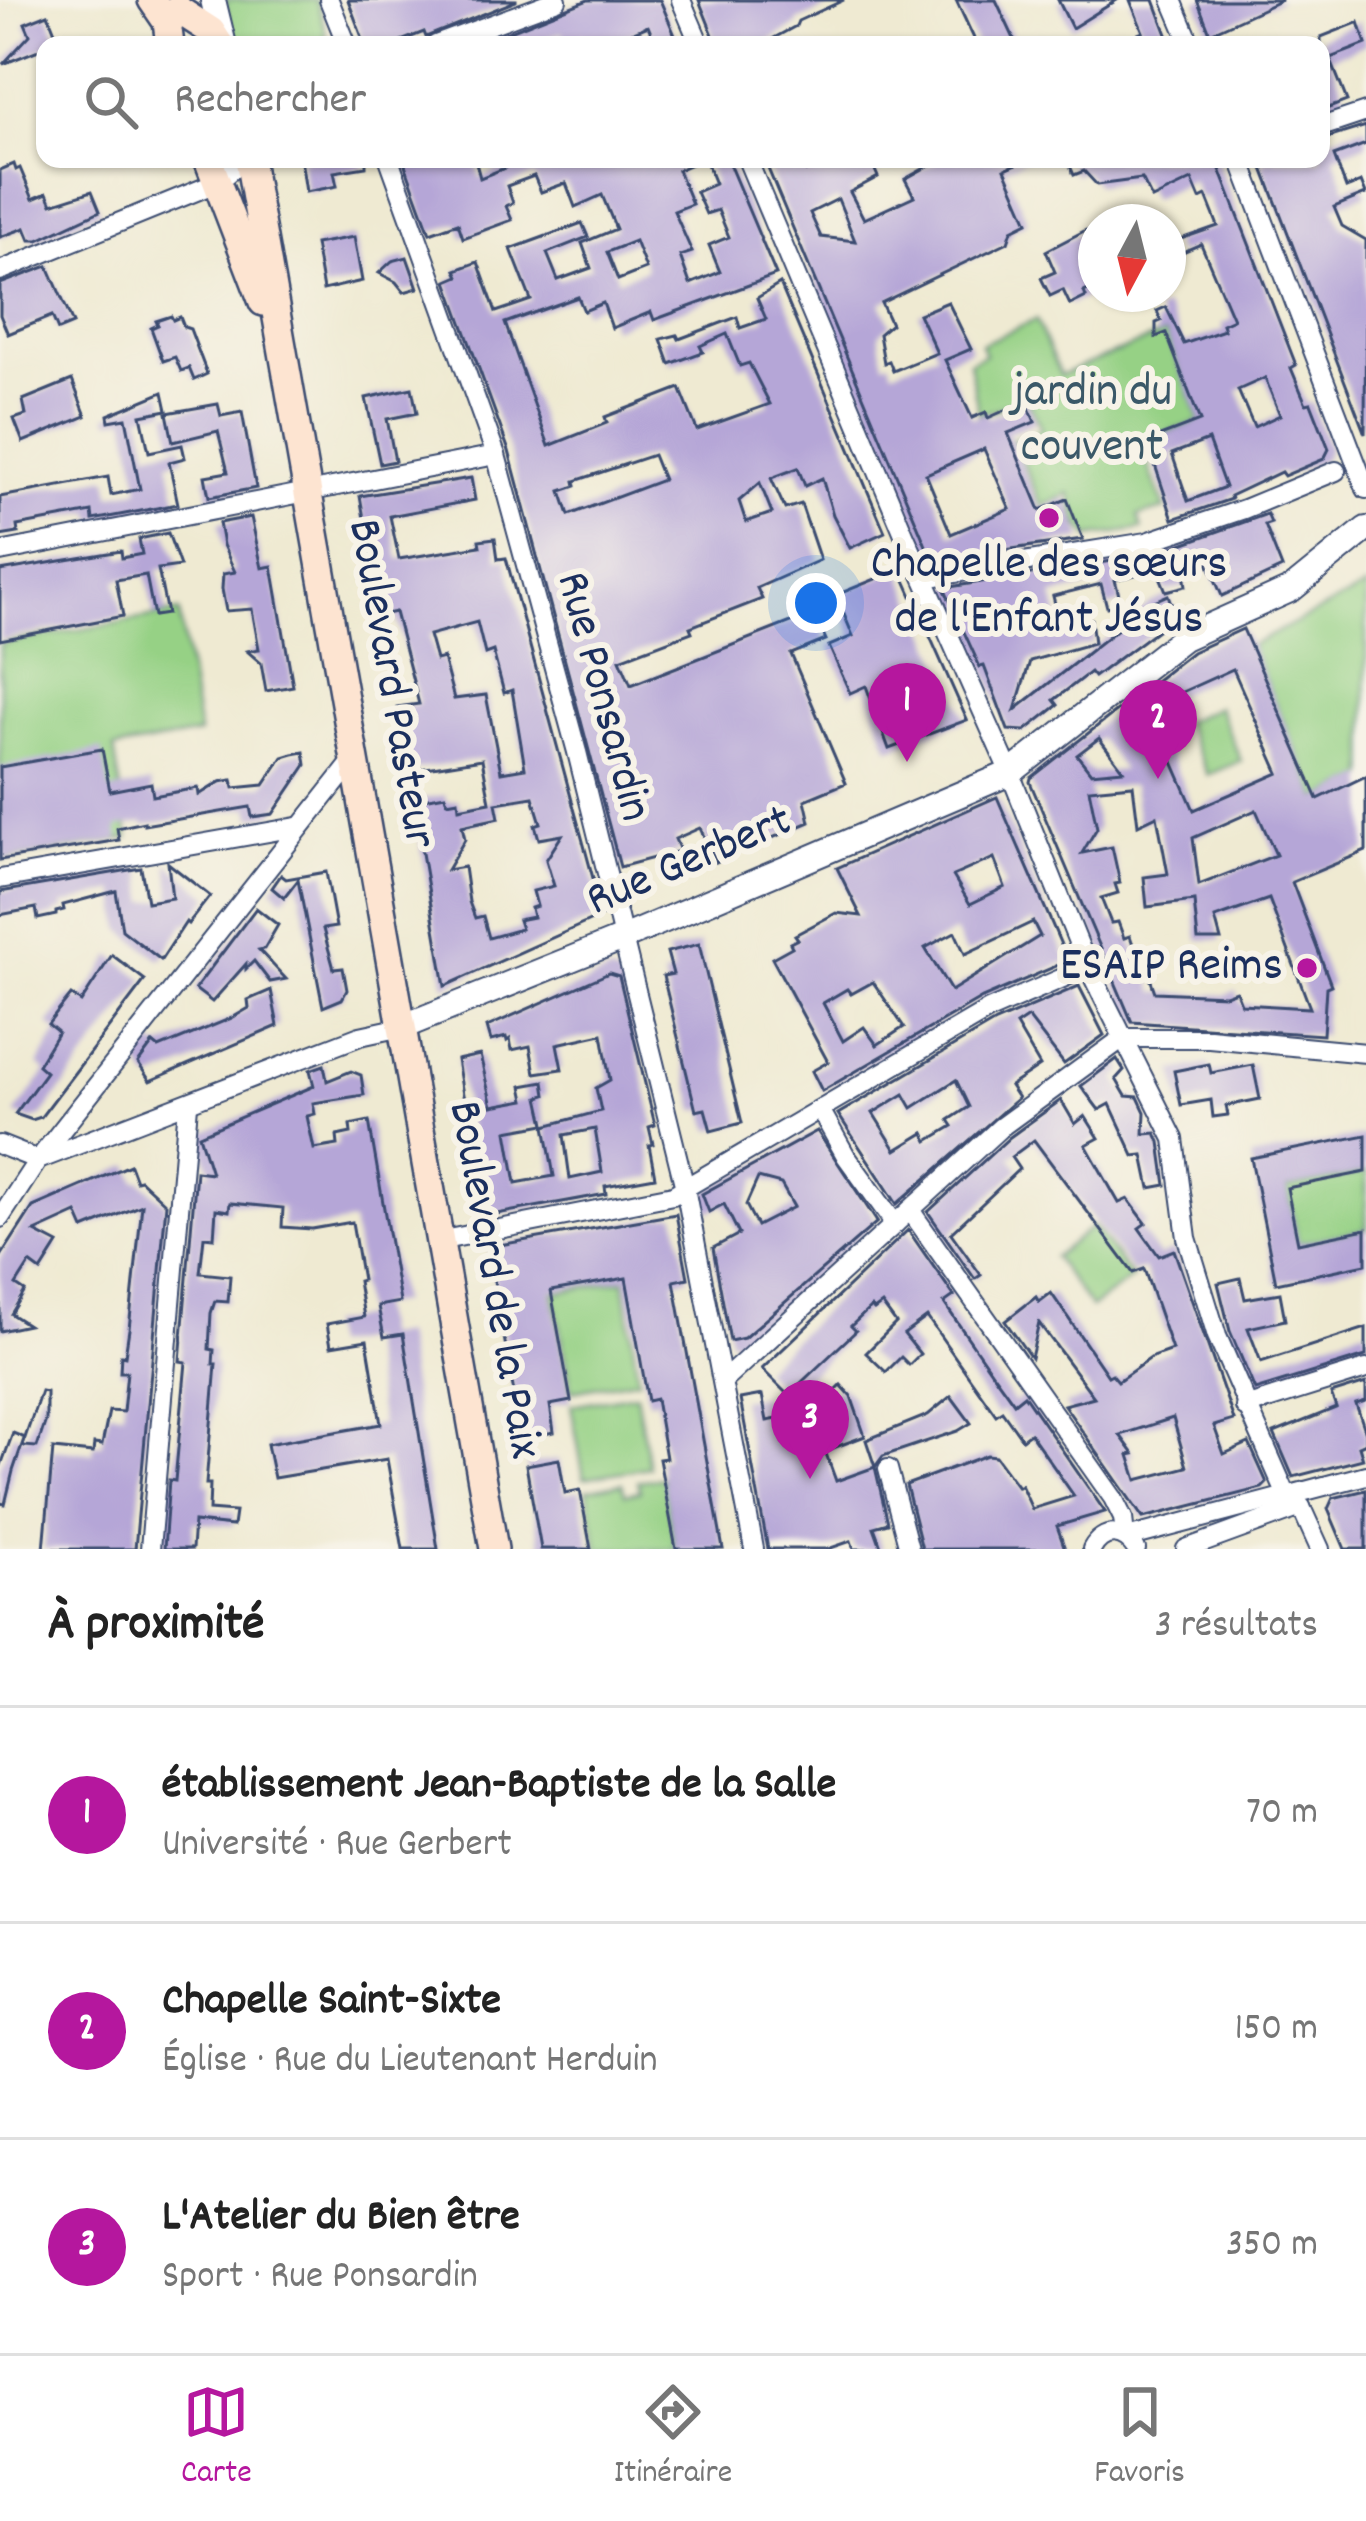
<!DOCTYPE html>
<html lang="fr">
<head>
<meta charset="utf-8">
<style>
  body { margin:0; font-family:Dekko,sans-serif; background:#f6f6f6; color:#222 }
  .compass { position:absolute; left:1078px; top:204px; width:108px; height:108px; border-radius:50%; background:#fff; box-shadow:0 3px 9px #0004; rotate:187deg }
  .you { position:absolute; left:816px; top:603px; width:42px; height:42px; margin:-30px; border:9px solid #fff; border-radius:50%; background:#1a73e8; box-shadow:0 0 0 18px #1a73e833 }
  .badge { display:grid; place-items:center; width:78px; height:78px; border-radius:50%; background:#b5179e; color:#fff; font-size:39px; font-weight:700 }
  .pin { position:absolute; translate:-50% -99px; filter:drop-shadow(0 3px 6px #0008) }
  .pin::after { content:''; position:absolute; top:63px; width:42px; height:36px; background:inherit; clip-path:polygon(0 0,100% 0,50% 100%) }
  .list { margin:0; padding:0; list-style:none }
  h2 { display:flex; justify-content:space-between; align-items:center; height:156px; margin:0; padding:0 48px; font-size:51px }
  h2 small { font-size:39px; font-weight:400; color:#767676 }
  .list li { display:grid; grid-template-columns:78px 1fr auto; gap:36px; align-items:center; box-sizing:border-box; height:216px; padding:0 48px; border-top:3px solid #e0e0e0 }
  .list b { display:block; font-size:45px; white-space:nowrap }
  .list p { margin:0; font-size:39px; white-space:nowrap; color:#767676 }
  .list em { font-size:39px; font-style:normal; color:#767676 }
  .icon { flex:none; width:66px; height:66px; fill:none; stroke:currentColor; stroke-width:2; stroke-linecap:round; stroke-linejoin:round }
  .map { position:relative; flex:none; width:1366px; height:1549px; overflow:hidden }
  .search { position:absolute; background:#fff; box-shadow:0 3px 9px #0004; left:36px; right:36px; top:36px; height:132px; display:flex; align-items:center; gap:30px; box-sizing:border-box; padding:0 42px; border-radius:24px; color:#767676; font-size:45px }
  .sheet { height:804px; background:#fff }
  nav { display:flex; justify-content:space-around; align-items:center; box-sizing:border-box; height:168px; border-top:3px solid #e0e0e0; background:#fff; font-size:33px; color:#767676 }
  nav a { display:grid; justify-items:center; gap:6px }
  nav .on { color:#b5179e }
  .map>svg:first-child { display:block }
  .green { fill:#96d185; stroke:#588072; stroke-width:3 }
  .building { fill:#b5a6d7; fill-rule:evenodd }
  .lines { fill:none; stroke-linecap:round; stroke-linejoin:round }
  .minor-casing { stroke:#3b4b6f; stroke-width:22 }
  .tertiary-casing { stroke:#3b4b6f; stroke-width:28 }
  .secondary-casing { stroke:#3b4b6f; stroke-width:32 }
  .minor { stroke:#fff; stroke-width:18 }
  .tertiary { stroke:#fff; stroke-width:24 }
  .secondary { stroke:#fde4d1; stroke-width:27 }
  .poi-dot { fill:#b5179e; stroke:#f7f3e8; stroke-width:4.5 }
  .labels { text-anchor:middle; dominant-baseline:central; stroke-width:12; stroke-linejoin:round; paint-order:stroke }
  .park-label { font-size:48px; fill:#3a5868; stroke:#f7f3e8 }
  .poi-label { font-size:48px; fill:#1b2f5e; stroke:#f7f3e8 }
  .street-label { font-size:48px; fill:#1b2f5e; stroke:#f7f3e8 }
</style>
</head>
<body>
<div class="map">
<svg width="1366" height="1549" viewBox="0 0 1366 1549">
  <rect width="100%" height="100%" fill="#f7f3e8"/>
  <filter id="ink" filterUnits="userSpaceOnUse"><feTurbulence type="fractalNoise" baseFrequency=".00833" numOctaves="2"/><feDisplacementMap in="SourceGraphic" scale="24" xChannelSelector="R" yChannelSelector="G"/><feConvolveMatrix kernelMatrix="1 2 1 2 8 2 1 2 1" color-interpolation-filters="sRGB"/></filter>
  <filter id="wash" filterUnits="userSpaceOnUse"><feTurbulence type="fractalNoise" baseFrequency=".004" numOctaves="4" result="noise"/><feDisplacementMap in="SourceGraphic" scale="48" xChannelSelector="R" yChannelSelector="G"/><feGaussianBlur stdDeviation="2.7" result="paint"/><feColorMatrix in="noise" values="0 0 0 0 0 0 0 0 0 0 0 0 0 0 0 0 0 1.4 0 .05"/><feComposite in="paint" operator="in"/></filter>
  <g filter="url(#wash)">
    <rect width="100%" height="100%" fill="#efead2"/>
    <!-- green -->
    <g class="green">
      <path d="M225 0H316L325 28 326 45H233Z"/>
      <path d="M1036 320 1060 375 1166 333 1200 421 1139 442 1165 509 1138 516 1142 529 1089 537 1079 525 1070 494 1042 506 1013 439 1041 429 1027 397 979 415 969 362 985 354 981 344Z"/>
      <path d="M1366 587V777L1318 799 1250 646Z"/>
      <path d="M179 612 199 734 114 749 129 838 0 860V644Z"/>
      <path d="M1218 707 1241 761 1208 775 1183 722Z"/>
      <path d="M1366 1172V1229L1298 1243 1287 1188Z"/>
      <path d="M1093 1226 1132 1278 1091 1308 1053 1257Z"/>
      <path d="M624 1280 638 1379 572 1391 554 1293Z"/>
      <path d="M636 1394 649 1467 584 1478 571 1405Z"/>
      <path d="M663 1477 676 1549H598L587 1490 622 1483 625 1494 640 1491 638 1481Z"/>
    </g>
    <g id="blocks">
      <!-- building -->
      <g class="building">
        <path d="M348 0H516V1L426 37 424 32 391 45H365Z"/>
        <path d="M588 0H660L679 45H656L648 26 603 45H590L585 34 566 41 562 32 528 45H475Z"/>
        <path d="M699 0H844L798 21 796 26 761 45H717Z"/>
        <path d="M956 0H996L1017 45H977Z"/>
        <path d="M1058 0H1117L1072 28Z"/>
        <path d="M1130 0H1154L1171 45H1113L1143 32Z"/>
        <path d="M1197 0H1282L1210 33Z"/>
        <path d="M48 14 59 42 3 64 30 35 25 23Z"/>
        <path d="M1359 22 1366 44 1330 58 1347 101 1321 111V37Z"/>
        <path d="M1366 126V144L1334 156 1346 188 1361 182 1366 194 1334 207 1342 226 1366 240 1365 434 1261 163 1270 159H1321V140Z"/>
        <path d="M301 159H366V167L334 172 337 186 306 192Z"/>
        <path d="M403 159H475L480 178 505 168 502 159H703L678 170 692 204 674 211 692 252 680 256 690 284 720 272 709 245 729 237 718 210 706 214 696 192 715 184 705 159H727L776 275 654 320 651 312 612 328 603 303 584 311 578 297 505 323 549 446 607 423 605 417 680 388 697 430 770 404 749 363 740 366 727 334 700 346 703 352 670 364 661 339 677 335 679 339 737 317 740 328 766 319 757 298 780 284 885 532 850 548 833 515 822 478 805 486 798 468 771 478 785 509 801 504 820 560 757 588 762 599 690 627 692 632 620 659 631 685 814 613 826 640 791 654 846 783 805 800 810 822 716 862 700 828 675 839 680 851 620 867 509 451 447 281 459 276 456 270 478 262 496 312 531 300 511 249 582 223 588 237 547 253 558 280 591 268 582 243 616 229 602 195 575 207 566 183 541 192 534 176 507 186 513 203 506 206 512 220 463 238 458 223 430 233ZM635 241 646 269 618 280 607 252ZM653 455 663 480 569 515 561 491 576 486 575 481ZM760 483 772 513 746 522 739 501Z"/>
        <path d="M764 159H788L792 169 804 165 806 171 830 159H870L878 177 850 192 864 219 914 196 905 179 941 159H1028L1005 169 1028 222 1012 230 1008 242 881 303 891 324 879 334 884 363 889 361 893 371 937 353 919 314 948 302 971 349 945 360 972 418 986 412 988 418 1026 401 1035 422 1008 433 1040 510 1067 499 1083 539 932 560ZM838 199 855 241 821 237 810 213ZM984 449 1010 509 951 534 926 474Z"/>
        <path d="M1067 159H1216L1296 365 1291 368 1306 404 1311 403 1329 449 1324 459 1284 476 1281 472 1230 496 1231 499 1173 519 1147 441 1200 421 1166 333 1156 337V323L1161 321 1157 311 1166 307 1184 344 1224 330 1222 324 1233 319 1201 244 1178 254 1172 242 1218 226 1206 196 1200 199 1192 180 1152 199 1142 179 1097 185 1084 171 1074 175ZM1265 378 1280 415 1254 427 1238 390ZM1208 440 1225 487 1188 501 1172 454Z"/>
        <path d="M14 164 16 170 20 168 33 199 47 193 52 204 92 191 100 211 38 240H30L25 228 0 237V170Z"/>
        <path d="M1086 230 1091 231 1096 242V286L1084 292 1086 297 1070 305 1063 290 1050 296 1041 278 1055 272 1046 251Z"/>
        <path d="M354 237 362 281 323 290 315 244Z"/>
        <path d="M407 257 418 288 404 292 396 282 379 273 392 261Z"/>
        <path d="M48 266 73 324 58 330 52 316 8 334 0 315V284Z"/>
        <path d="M171 316 173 320 180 317 184 327 190 329 207 374 194 380 189 368 181 371 175 357 163 361 151 328 158 325 156 321Z"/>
        <path d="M72 380 86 416 23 442 14 419 26 415 23 400Z"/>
        <path d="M412 388 417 413 387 419 395 461 380 464 366 398Z"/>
        <path d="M163 392 167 410 141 415 149 452 182 445 185 458 169 462 178 504 93 520 92 512 17 526 18 533 0 536V497L108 477 111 495 140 489 126 418 109 421 108 415Z"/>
        <path d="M218 404 221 416 242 412 256 488 209 497 205 476 228 472 218 431 173 442 167 413Z"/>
        <path d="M471 478 475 500 390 516 399 559 480 546 479 540 495 538 498 559 506 558 603 915 445 986 413 801 445 795 447 802 458 800 459 808 490 802 482 759 408 771 397 707 419 704 395 612 381 615 360 496ZM477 622 485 654 493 651 504 693 512 690 525 768 501 772 486 695 454 699 443 658 436 660 429 635ZM533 797 541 823 535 825 539 839 562 835 546 860 554 886 533 891 537 906 531 908 533 917 518 920 521 929 489 938 483 916 475 918 469 902 464 867 447 870 465 839 462 826 499 818 496 803Z"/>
        <path d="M1267 514 1271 523 1265 525 1282 568 1222 596 1208 563 1184 573 1186 586 1166 591 1151 555Z"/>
        <path d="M251 517 262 568 272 566 293 686 266 691 261 663 247 651 259 649 252 609 226 611 222 589 223 574 235 572 223 545 219 523Z"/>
        <path d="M168 533 180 566 158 569 167 614 154 616 146 575 116 580 123 616 0 640V571L121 551 122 558 142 554 139 539Z"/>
        <path d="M1131 558 1135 575 1115 580 1121 603 1107 607 1101 584 1053 596 1060 624 1091 619 1094 643 1030 661 1015 710 1152 602 1168 595 1176 616 1094 677 1090 672 1054 700 1058 705 1025 731 1008 730 984 666 980 667 944 588Z"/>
        <path d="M900 569 967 720 889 749 866 686 850 693 829 646 853 636 836 595Z"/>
        <path d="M1243 629 1318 799 1366 776V851L1292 882 1331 985 1326 987 1323 1035 1132 1022 1030 782 1031 778 1192 652ZM1233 669 1279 773 1194 810 1149 707ZM1099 738 1123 770 1091 773 1077 755ZM1133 785 1138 825 1157 816 1168 874 1144 877 1147 907 1194 901 1198 940H1221L1215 918 1269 899 1310 1008 1241 1004 1236 991 1225 995 1155 992 1142 955 1137 956 1130 936 1124 938 1118 922 1111 923 1101 898 1118 893 1115 884 1120 883 1112 847 1082 853 1097 828 1089 789ZM1256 810 1276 855 1199 885 1193 838Z"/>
        <path d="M102 749 110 791 151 783 153 796 198 788 199 795 220 782 232 780 234 788 264 785 283 757 293 754 304 752 306 765 273 814 252 817 250 807 144 825V822L117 828 119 840 0 860V767Z"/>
        <path d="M997 797 1068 961 982 998 822 1091 812 1071 828 1062 772 958 792 947 790 943 798 939 795 935 836 913 861 916 837 868ZM994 858 1005 887 970 904 953 876ZM1033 922 1040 936 951 991 925 948 955 932 965 954ZM873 982 904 1027 877 1045 864 1027 843 1041 823 1003 847 989 851 994Z"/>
        <path d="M168 863 210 896 188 924 186 922 161 960 122 930 116 891 63 905 64 910 56 912V915L38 919 36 908 0 915V892L141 868 147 902 172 898Z"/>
        <path d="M326 872 336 927 323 929 334 969 343 968 347 990 342 999 323 1007 298 880 284 898 272 888 281 875 286 879Z"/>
        <path d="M256 908 278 925 264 949 259 950 286 979 270 982 254 961 246 969V964L212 1002 195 989Z"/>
        <path d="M699 944 742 1123 711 1131 705 1109 696 1111 663 976 673 974 667 952Z"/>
        <path d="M112 955 145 980 41 1117 32 1120 15 1114 46 1072 38 1065 58 1032 48 1024 71 995 81 1002Z"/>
        <path d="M609 973 619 976 655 1125 649 1127 653 1144 649 1145 655 1177 605 1186 606 1194 491 1215 483 1210 457 1060 480 1055 492 1106 525 1100 522 1086 544 1082 546 1095 539 1097 545 1124 507 1131 516 1183 554 1176 545 1126 601 1111 596 1088 610 1080 602 1034 557 1044 562 1069 535 1073 530 1046 512 1050 510 1039 507 1041 506 1037 491 1041 487 1027ZM595 1129 602 1172 570 1179 564 1135Z"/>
        <path d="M1079 986 1104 1035 1064 1064 1028 1017 1016 1025 1040 1066 1010 1086 1018 1098 897 1204 838 1114 995 1022ZM956 1080 969 1107 949 1120 953 1126 928 1141 924 1133 896 1150 873 1113 904 1094 912 1108Z"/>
        <path d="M271 990 278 1026 150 1081 138 1063 153 1043 159 1048 232 1018 249 1008 248 1000Z"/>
        <path d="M1117 1059 1124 1070 1116 1079 1126 1096 1138 1097 1145 1112 1144 1134 1156 1133 1160 1142 1166 1185 1150 1188 1143 1155 1134 1156 1110 1104 1099 1110 1081 1086Z"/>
        <path d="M1209 1064 1211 1073 1253 1065 1260 1099 1226 1106 1228 1115 1213 1117 1211 1100 1181 1105 1174 1071Z"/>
        <path d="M324 1065 327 1081 351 1071 361 1075 364 1095 313 1103 315 1114 307 1116 314 1149 338 1145 337 1136 351 1133 350 1125 369 1121 400 1302 378 1306 384 1337 403 1334 438 1549H403L387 1459 274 1478 267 1444 381 1424 367 1340 331 1346 327 1324 364 1317 358 1281 362 1280 352 1222 312 1229 282 1227 283 1208 230 1203 229 1211 216 1209 214 1238 204 1237 200 1273 230 1276 228 1302 215 1301 211 1313 209 1349 214 1350 213 1364H216L206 1484H210L209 1510 235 1512 233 1526 194 1522 192 1549H164L169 1480 175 1481 186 1362 180 1361 196 1171 211 1173 199 1135 314 1086 310 1070Z"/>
        <path d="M1061 1100 1075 1124 1085 1116 1099 1138 1086 1145 1119 1203 1128 1199 1146 1223 1139 1228 1159 1256 1174 1250 1234 1420 1214 1426 1224 1454 1249 1443 1267 1483 1262 1488 1143 1518 1064 1405 1094 1397 1039 1323 1031 1358 1005 1321 1036 1297 1039 1302 1051 1293 1108 1376 1112 1374 1118 1381 1152 1357 1172 1350 1144 1269 1133 1273 1034 1140 1011 1157 1019 1169 951 1233 981 1275 975 1279 928 1212 1010 1137ZM1173 1418 1187 1467 1137 1480 1129 1455 1134 1454 1120 1435Z"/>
        <path d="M817 1131 877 1222 744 1338 730 1341 713 1248 739 1234 724 1204 709 1212 702 1194ZM758 1178 781 1184 794 1207 757 1226 746 1205Z"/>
        <path d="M1366 1135V1172L1287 1188 1298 1243 1366 1229V1264L1276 1283 1251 1158Z"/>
        <path d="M130 1165 136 1181 140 1180 166 1204 135 1549H44L53 1449 93 1453 94 1444 102 1445 109 1411 123 1412 127 1372H120L121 1355 125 1356 129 1329 142 1205 84 1229 77 1213 35 1232 58 1244 41 1271 30 1263 16 1285 25 1291 11 1314 28 1325 0 1331V1258L33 1207Z"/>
        <path d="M676 1214 688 1278 674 1281 723 1549H676L659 1459 666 1458 656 1399 648 1401 626 1278 551 1291 571 1401 550 1405 554 1432 522 1438 488 1247Z"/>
        <path d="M908 1230 954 1296 944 1303 993 1374 1014 1403 1024 1395 1105 1512 1057 1526 1065 1549H922L906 1485 987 1455 995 1456 1018 1487 1021 1485 1032 1509 1074 1496 1030 1433 1022 1439 1002 1411 996 1415 927 1317 904 1334 920 1354 909 1365 901 1357 886 1372 866 1353 896 1323 882 1304 874 1310 871 1307 851 1326 856 1331 788 1395 762 1369Z"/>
        <path d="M1240 1278 1245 1299 1280 1293 1285 1320 1248 1328 1261 1362 1366 1328V1356L1255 1390 1230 1331 1218 1283Z"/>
        <path d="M1366 1383V1401L1356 1404 1366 1433V1443L1359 1446 1363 1459 1293 1477 1274 1433 1336 1408 1331 1394Z"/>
        <path d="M841 1385 851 1396 865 1436 825 1451 836 1481 875 1467 888 1523 874 1527 882 1549H854L851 1541 828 1549H768L740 1399 762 1395 767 1421 814 1412Z"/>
        <path d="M41 1391 46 1392V1420L37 1447 22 1446 24 1439 13 1471 5 1504 0 1503V1468L13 1433 25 1438Z"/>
        <path d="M951 1396 971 1423 958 1431 883 1456 875 1467 866 1440 928 1415Z"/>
        <path d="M559 1459 565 1493 580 1490 591 1549H541L526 1465Z"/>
        <path d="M1366 1490V1549H1345L1328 1509 1333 1498Z"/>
      </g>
    </g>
  </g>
  <g filter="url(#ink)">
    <use href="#blocks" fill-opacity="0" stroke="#3b4b6f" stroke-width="3"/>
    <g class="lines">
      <defs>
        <g id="minor">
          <path d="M329 0 347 45"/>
          <path d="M681 0 700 45"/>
          <path d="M1172 0 1191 45"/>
          <path d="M436 45 557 0"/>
          <path d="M1321 127 1366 112"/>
          <path d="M389 159 496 455 577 752 685 1188 754 1549"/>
          <path d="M747 159 904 534 1010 773 1088 967 1174 1139 1187 1238 1217 1336 1287 1496 1301 1507 1320 1549"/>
          <path d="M1240 159 1366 489"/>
          <path d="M0 271 216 183 244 159"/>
          <path d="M0 552 496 455"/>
          <path d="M924 578 1147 542 1244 509 1336 471"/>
          <path d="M0 879 297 827"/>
          <path d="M1123 1038H1209L1366 1053"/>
          <path d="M821 1111 846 1156 895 1224"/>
          <path d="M0 1145 38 1160"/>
          <path d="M38 1160 360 1036 402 1027"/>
          <path d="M910 1210 1113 1498 1123 1518 1125 1536"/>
          <path d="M0 1218 38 1160 356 757"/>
          <path d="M438 1241 673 1195 989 1010 1088 967"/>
          <path d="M723 1381 1001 1127 1123 1038"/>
          <path d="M1245 1407 1366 1369"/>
          <path d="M888 1469 909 1549"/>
          <path d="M1127 1538 1366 1475"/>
          <path d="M150 1549 188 1105"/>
          <path d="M1092 1549C1103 1529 1124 1530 1136 1549"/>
          <path d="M1186 1549 1301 1507"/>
        </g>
        <g id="tertiary">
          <path d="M213 0 224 45"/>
          <path d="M402 1027 618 940 1010 773 1183 638 1292 589 1366 529"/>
        </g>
        <g id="secondary">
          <path d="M152 0 167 22 170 45"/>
          <path d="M167 22 177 9 211 31 220 45"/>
          <path d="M208 159 263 302"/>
          <path d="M249 159 494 1549"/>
        </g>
      </defs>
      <!-- minor casing -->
      <use href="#minor" class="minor-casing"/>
      <!-- tertiary casing -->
      <use href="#tertiary" class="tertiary-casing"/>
      <!-- secondary casing -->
      <use href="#secondary" class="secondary-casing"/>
      <!-- minor -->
      <use href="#minor" class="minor"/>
      <!-- tertiary -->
      <use href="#tertiary" class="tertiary"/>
      <!-- secondary -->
      <use href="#secondary" class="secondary"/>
    </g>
  </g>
  <!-- markers -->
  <g class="poi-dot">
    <circle cx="1049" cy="518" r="12"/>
    <circle cx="1307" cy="968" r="12"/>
  </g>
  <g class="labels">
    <!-- park labels -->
    <g class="park-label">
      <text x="1092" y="394">jardin du<tspan x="1092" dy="55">couvent</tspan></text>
    </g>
    <!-- poi labels -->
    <g class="poi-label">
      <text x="1049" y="566">Chapelle des sœurs<tspan x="1049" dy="55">de l'Enfant Jésus</tspan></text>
      <text x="1283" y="968" text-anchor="end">ESAIP Reims</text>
    </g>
    <!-- street labels -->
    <g class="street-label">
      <text transform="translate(389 684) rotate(80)">Boulevard Pasteur</text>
      <text transform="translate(601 697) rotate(75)">Rue Ponsardin</text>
      <text transform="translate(690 863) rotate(-23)">Rue Gerbert</text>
      <text transform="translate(492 1280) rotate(80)">Boulevard de la Paix</text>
    </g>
  </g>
</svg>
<svg class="compass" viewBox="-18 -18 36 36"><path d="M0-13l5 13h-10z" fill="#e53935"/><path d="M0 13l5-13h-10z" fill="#767676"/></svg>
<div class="you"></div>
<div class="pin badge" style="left:907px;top:762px">1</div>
<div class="pin badge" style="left:1158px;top:779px">2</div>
<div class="pin badge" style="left:810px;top:1479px">3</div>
<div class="search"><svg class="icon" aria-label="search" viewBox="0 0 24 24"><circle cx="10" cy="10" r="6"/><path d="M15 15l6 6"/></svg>Rechercher</div>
</div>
<section class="sheet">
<h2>À proximité<small>3 résultats</small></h2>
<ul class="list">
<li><span class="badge">1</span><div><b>établissement Jean-Baptiste de la Salle</b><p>Université · Rue Gerbert</p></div><em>70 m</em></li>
<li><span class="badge">2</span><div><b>Chapelle Saint-Sixte</b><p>Église · Rue du Lieutenant Herduin</p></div><em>150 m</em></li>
<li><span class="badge">3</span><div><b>L'Atelier du Bien être</b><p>Sport · Rue Ponsardin</p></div><em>350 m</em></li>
</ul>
</section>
<nav>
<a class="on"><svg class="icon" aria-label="map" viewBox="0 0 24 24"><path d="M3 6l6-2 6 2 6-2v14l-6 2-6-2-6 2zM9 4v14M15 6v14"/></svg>Carte</a>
<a><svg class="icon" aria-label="directions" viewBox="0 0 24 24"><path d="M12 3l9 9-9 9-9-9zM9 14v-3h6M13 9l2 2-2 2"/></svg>Itinéraire</a>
<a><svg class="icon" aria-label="saved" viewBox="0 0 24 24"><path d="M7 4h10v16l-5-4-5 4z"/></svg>Favoris</a>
</nav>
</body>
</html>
